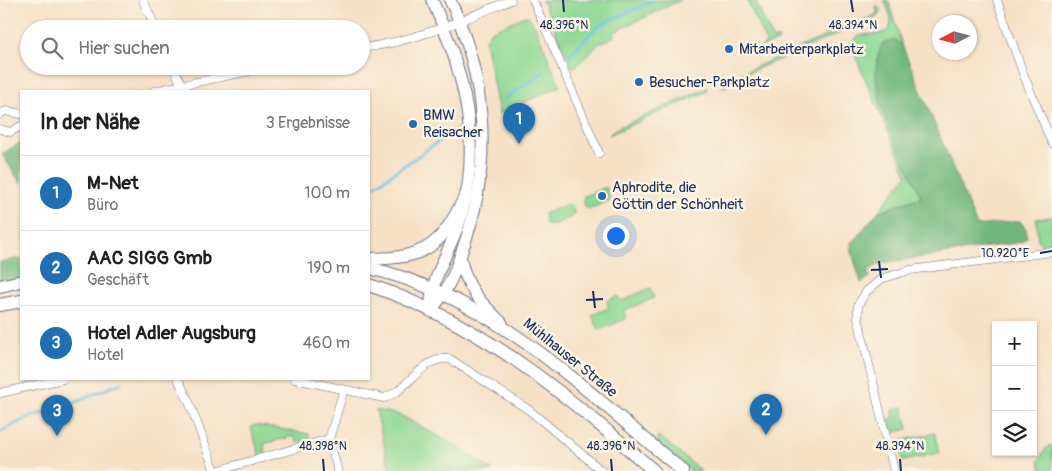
<!DOCTYPE html>
<html lang="de">
<head>
<meta charset="utf-8">
<style>
  body { margin:0; font-family:Pangolin,sans-serif; background:#f6f6f6; color:#202124 }
  .controls { position:absolute; right:15px; bottom:15px; display:grid; overflow:hidden; border-radius:0px; box-shadow:0 1px 4px #0004 }
  .controls button { width:45px; height:45px; display:grid; place-items:center; padding:0; border:0; border-bottom:1px solid #e0e0e0; background:#fff; color:#202124; font:25px sans-serif }
  .compass { position:absolute; left:932px; top:15px; width:45px; height:45px; border-radius:50%; background:#fff; box-shadow:0 1px 4px #0004; rotate:264deg }
  .you { position:absolute; left:615px; top:235px; width:18px; height:18px; margin:-12px; border:4px solid #fff; border-radius:50%; background:#1a73e8; box-shadow:0 0 0 8px #1a73e833 }
  .badge { display:grid; place-items:center; width:32px; height:32px; border-radius:50%; background:#1f6fb2; color:#fff; font-size:16px; font-weight:700 }
  .pin { position:absolute; translate:-50% -41px; filter:drop-shadow(0 1px 2px #0008) }
  .pin::after { content:''; position:absolute; top:26px; width:18px; height:15px; background:inherit; clip-path:polygon(0 0,100% 0,50% 100%) }
  .list { margin:0; padding:0; list-style:none }
  h2 { display:flex; justify-content:space-between; align-items:center; height:65px; margin:0; padding:0 20px; font-size:21px }
  h2 small { font-size:16px; font-weight:400; color:#757577 }
  .list li { display:grid; grid-template-columns:32px 1fr auto; gap:15px; align-items:center; box-sizing:border-box; height:75px; padding:0 20px; border-top:1px solid #e0e0e0 }
  .list b { display:block; font-size:19px; white-space:nowrap }
  .list p { margin:0; font-size:16px; white-space:nowrap; color:#757577 }
  .list em { font-size:16px; font-style:normal; color:#757577 }
  .icon { flex:none; width:28px; height:28px; fill:none; stroke:currentColor; stroke-width:2; stroke-linecap:round; stroke-linejoin:round }
  .map { position:relative; flex:none; width:1052px; height:471px; overflow:hidden }
  .search { position:absolute; background:#fff; box-shadow:0 1px 4px #0004; left:20px; top:20px; width:350px; height:55px; display:flex; align-items:center; gap:12px; box-sizing:border-box; padding:0 18px; border-radius:28px; color:#757577; font-size:19px }
  .panel { position:absolute; background:#fff; box-shadow:0 1px 4px #0004; left:20px; top:90px; width:350px; height:290px; border-radius:0px }
  .map>svg:first-child { display:block }
  .green { fill:#8ed894; stroke:#548479 }
  .forest { fill:#72b87e; stroke:#46746e }
  .lines { fill:none; stroke-linecap:round; stroke-linejoin:round }
  .stream { stroke:#61c2df; stroke-width:2.5 }
  .minor-casing { stroke:#686d83; stroke-width:9 }
  .secondary-casing { stroke:#686d83; stroke-width:13 }
  .primary-casing { stroke:#686d83; stroke-width:14 }
  .minor { stroke:#fff; stroke-width:8 }
  .secondary { stroke:#fff; stroke-width:11 }
  .primary { stroke:#fff; stroke-width:12 }
  .ticks { fill:none; stroke:#1b2f5e; stroke-width:2 }
  .poi-dot { fill:#1f6fb2; stroke:#fcf5e5; stroke-width:2 }
  .labels { text-anchor:middle; dominant-baseline:central; stroke-width:5; stroke-linejoin:round; paint-order:stroke }
  .poi-label { font-size:15px; fill:#1b2f5e; stroke:#fcf5e5; text-anchor:start }
  .street-label { font-size:15px; fill:#1b2f5e; stroke:#fcf5e5 }
  .ticks-label { font-size:12px; text-anchor:middle; fill:#1b2f5e; stroke:#fcf5e5; stroke-width:5; stroke-linejoin:round; paint-order:stroke }
</style>
</head>
<body>
<div class="map">
<svg width="1052" height="471" viewBox="0 0 1052 471">
  <rect width="100%" height="100%" fill="#fcf5e5"/>
  <filter id="ink" filterUnits="userSpaceOnUse"><feTurbulence type="fractalNoise" baseFrequency=".02" numOctaves="2"/><feDisplacementMap in="SourceGraphic" scale="10" xChannelSelector="R" yChannelSelector="G"/><feConvolveMatrix kernelMatrix="1 2 1 2 8 2 1 2 1" color-interpolation-filters="sRGB"/></filter>
  <filter id="wash" filterUnits="userSpaceOnUse"><feTurbulence type="fractalNoise" baseFrequency=".0096" numOctaves="4" result="noise"/><feDisplacementMap in="SourceGraphic" scale="20" xChannelSelector="R" yChannelSelector="G"/><feGaussianBlur stdDeviation="1.12" result="paint"/><feColorMatrix in="noise" values="0 0 0 0 0 0 0 0 0 0 0 0 0 0 0 0 0 1.4 0 .05"/><feComposite in="paint" operator="in"/></filter>
  <g filter="url(#wash)">
    <rect width="100%" height="100%" fill="#f6e1c7"/>
    <!-- green -->
    <g class="green">
      <path d="M542 0H680L614 32V37L600 43 575 67 571 66Z"/>
      <path d="M747 0H755L773 40 778 38 779 41 761 47 766 43Z"/>
      <path d="M884 0H888L902 45 895 40 880 102 921 197 878 212 907 175 851 46C855 28 879 39 890 29L891 17Z"/>
      <path d="M876 6H878L880 10 878 16 730 81 729 85 721 88 725 85 723 80 718 83 716 78 724 75 726 80 776 58 775 52 781 49 784 54 877 14Z"/>
      <path d="M525 16H528L535 26 560 86 499 114 485 40 491 31Z"/>
      <path d="M707 88 706 92 609 135 615 129Z"/>
      <path d="M604 188H607L610 200 590 209 585 207 583 197Z"/>
      <path d="M567 204 572 206 574 212 573 216 551 226 546 224 544 214Z"/>
      <path d="M1052 217V247L1044 248 1038 240 1036 219Z"/>
      <path d="M650 288 654 298 623 311 626 319 599 330 592 315 609 308 607 301 617 296 622 301Z"/>
      <path d="M903 407 908 429 891 433 888 420 894 418 892 410Z"/>
      <path d="M376 410 400 415 453 444 493 471H390Z"/>
      <path d="M256 425 309 434 311 438 297 443 294 436 264 444 266 455 260 457 251 429 252 426Z"/>
      <path d="M935 433 939 453 903 461 898 441Z"/>
      <path d="M658 435 701 471H691L657 444Z"/>
      <path d="M1052 445V471H1042L1039 460 1047 447Z"/>
    </g>
    <!-- forest -->
    <g class="forest">
      <path d="M895 40 902 45 977 226 1020 221 1026 229 1027 237 1021 242 882 263 867 271 870 277 861 283 851 249V243L878 212 921 197C904 155 859 87 883 43Z"/>
      <path d="M21 142V184L2 154Z"/>
      <path d="M21 258V281L0 286V262Z"/>
    </g>
    <g class="lines">
      <!-- stream -->
      <g class="stream">
        <path d="M568 57 598 26 654 0"/>
        <path d="M504 99 544 72"/>
        <path d="M369 190 461 126"/>
        <path d="M0 432 29 417 61 408 121 383"/>
      </g>
    </g>
  </g>
  <g filter="url(#ink)">
    <g class="lines">
      <defs>
        <g id="minor">
          <path d="M143 0 156 29"/>
          <path d="M533 0 599 153"/>
          <path d="M997 0 1024 76 1052 143"/>
          <path d="M361 48C414 42 463 20 511 0"/>
          <path d="M173 66 182 85"/>
          <path d="M154 91 273 66"/>
          <path d="M0 114 6 111 21 114"/>
          <path d="M0 129 10 132 21 126"/>
          <path d="M178 379 189 402 215 471"/>
          <path d="M295 379 384 398C409 390 423 355 450 359L529 410 602 471"/>
          <path d="M0 393 63 379"/>
          <path d="M216 471 329 439"/>
          <path d="M338 471 329 439 342 396"/>
          <path d="M894 471 858 318V305L866 292 881 279 910 270 1052 252"/>
        </g>
        <g id="secondary">
          <path d="M460 257C467 289 479 301 502 323"/>
          <path d="M431 299C435 270 453 245 461 217 483 142 463 69 432 0"/>
          <path d="M430 311C448 292 455 272 463 248 493 165 487 79 450 0"/>
        </g>
        <g id="primary">
          <path d="M369 259C428 258 441 246 466 195"/>
          <path d="M369 268C494 297 587 392 683 471"/>
          <path d="M369 285C481 322 567 396 654 471"/>
          <path d="M0 286 21 281"/>
          <path d="M0 305 21 301"/>
        </g>
      </defs>
      <!-- minor casing -->
      <use href="#minor" class="minor-casing"/>
      <!-- secondary casing -->
      <use href="#secondary" class="secondary-casing"/>
      <!-- primary casing -->
      <use href="#primary" class="primary-casing"/>
      <!-- minor -->
      <use href="#minor" class="minor"/>
      <!-- secondary -->
      <use href="#secondary" class="secondary"/>
      <!-- primary -->
      <use href="#primary" class="primary"/>
    </g>
  </g>
  <!-- ticks -->
  <path class="ticks" d="M563 0 564 12M851 0 853 12M1040 253 1052 251M879 261 881 278M871 270 888 269M593 291 595 308M586 300 603 299M323 459 324 471M611 459 612 471M900 459 901 471"/>
  <!-- markers -->
  <g class="poi-dot">
    <circle cx="729" cy="49" r="5"/>
    <circle cx="639" cy="82" r="5"/>
    <circle cx="413" cy="124" r="5"/>
    <circle cx="602" cy="196" r="5"/>
  </g>
  <g class="labels">
    <!-- poi labels -->
    <g class="poi-label">
      <text x="739" y="49">Mitarbeiterparkplatz</text>
      <text x="649" y="82">Besucher-Parkplatz</text>
      <text x="423" y="115">BMW<tspan x="423" dy="17">Reisacher</tspan></text>
      <text x="612" y="187">Aphrodite, die<tspan x="612" dy="17">Göttin der Schönheit</tspan></text>
    </g>
    <!-- street labels -->
    <g class="street-label">
      <text transform="translate(570 358) rotate(39)">Mühlhauser Straße</text>
    </g>
  </g>
  <g class="ticks-label">
    <text x="564" y="29">48.396°N</text>
    <text x="853" y="29">48.394°N</text>
    <text x="1005" y="257">10.920°E</text>
    <text x="323" y="450">48.398°N</text>
    <text x="611" y="450">48.396°N</text>
    <text x="900" y="450">48.394°N</text>
  </g>
</svg>
<div class="controls">
<button>+</button>
<button>−</button>
<button><svg class="icon" aria-label="layers" viewBox="0 0 24 24"><path d="M12 4l9 5-9 5-9-5zM3 14l9 5 9-5"/></svg></button>
</div>
<svg class="compass" viewBox="-18 -18 36 36"><path d="M0-13l5 13h-10z" fill="#e53935"/><path d="M0 13l5-13h-10z" fill="#757577"/></svg>
<div class="you"></div>
<div class="pin badge" style="left:519px;top:144px">1</div>
<div class="pin badge" style="left:766px;top:435px">2</div>
<div class="pin badge" style="left:57px;top:436px">3</div>
<div class="search"><svg class="icon" aria-label="search" viewBox="0 0 24 24"><circle cx="10" cy="10" r="6"/><path d="M15 15l6 6"/></svg>Hier suchen</div>
<section class="panel">
<h2>In der Nähe<small>3 Ergebnisse</small></h2>
<ul class="list">
<li><span class="badge">1</span><div><b>M-Net</b><p>Büro</p></div><em>100 m</em></li>
<li><span class="badge">2</span><div><b>AAC SIGG Gmb</b><p>Geschäft</p></div><em>190 m</em></li>
<li><span class="badge">3</span><div><b>Hotel Adler Augsburg</b><p>Hotel</p></div><em>460 m</em></li>
</ul>
</section>
</div>
</body>
</html>
